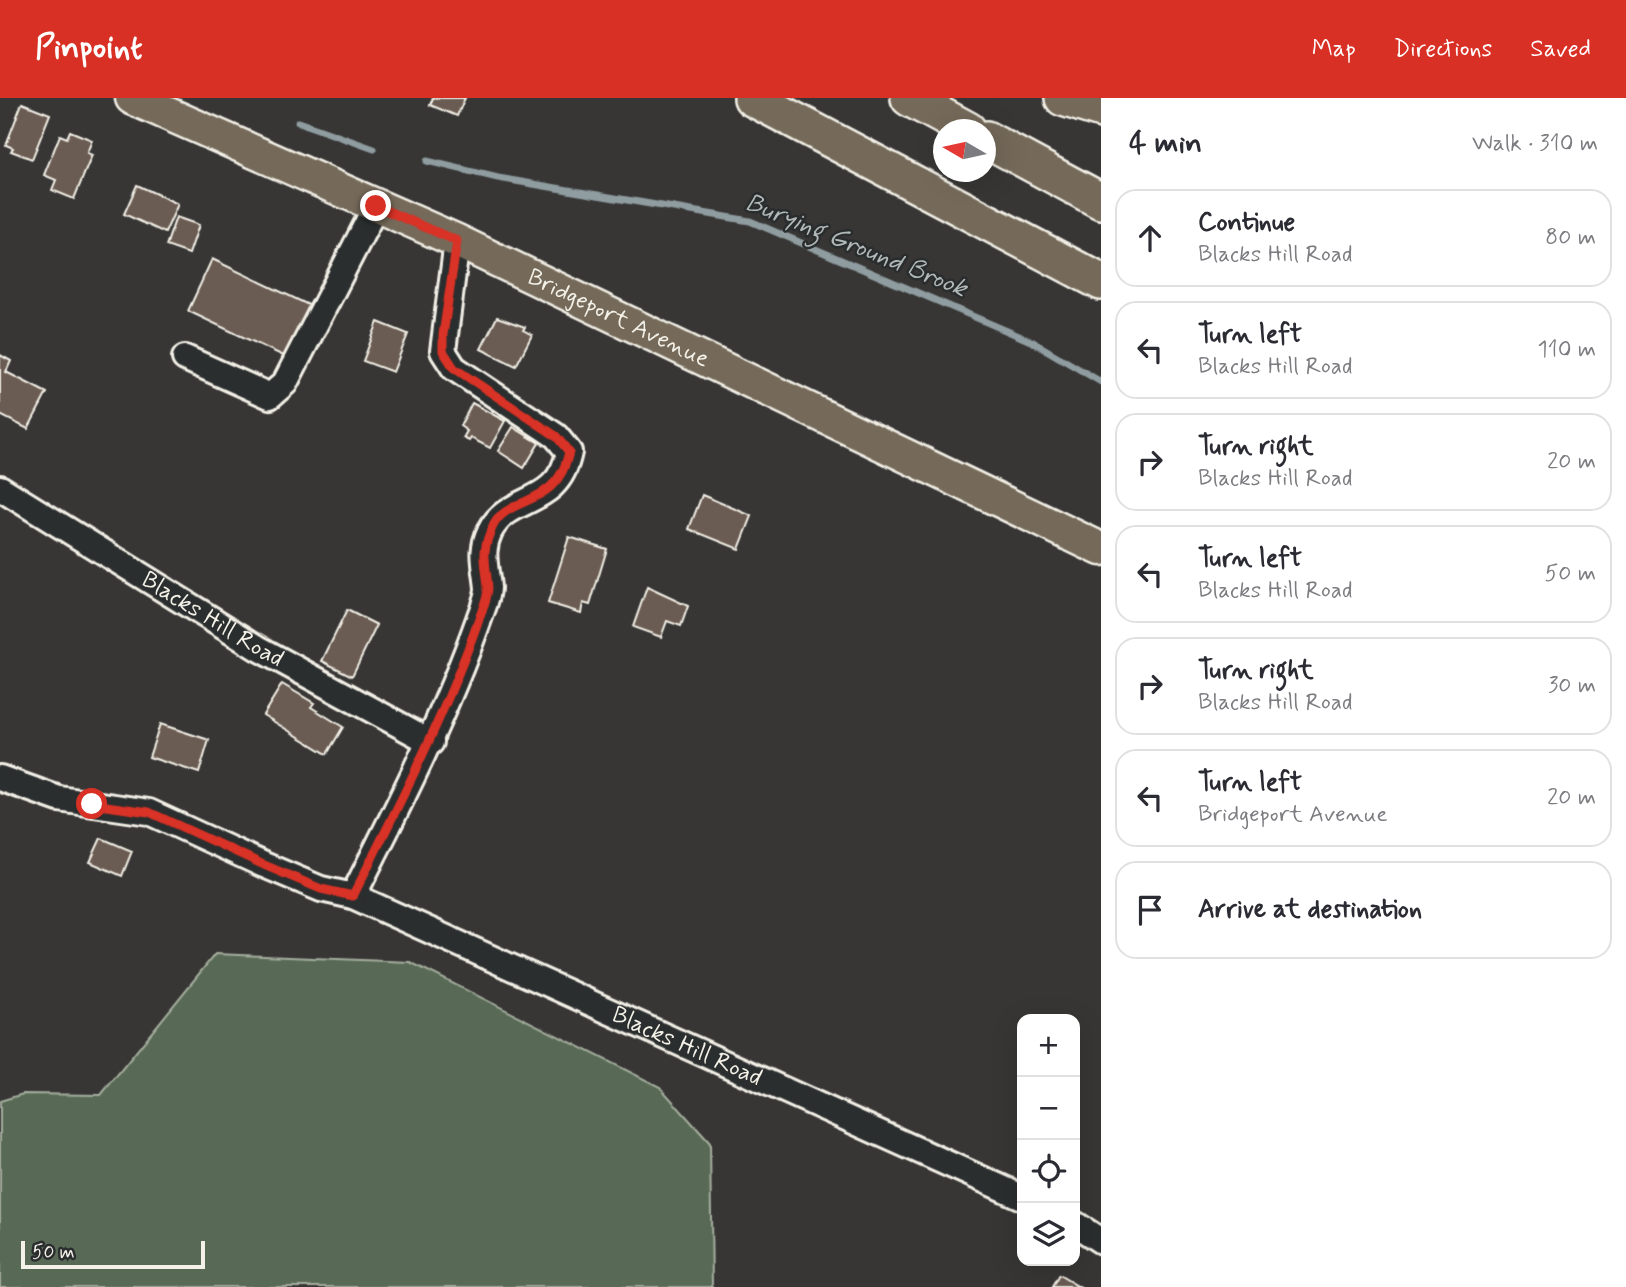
<!DOCTYPE html>
<html lang="en">
<head>
<meta charset="utf-8">
<style>
  body { margin:0; font-family:Mynerve,sans-serif; background:#f7f7f7; color:#2b2b33 }
  .controls { position:absolute; right:21px; bottom:21px; display:grid; overflow:hidden; border-radius:14px; box-shadow:0 7px 28px #0002 }
  .controls button { width:63px; height:63px; display:grid; place-items:center; padding:0; border:0; border-bottom:2px solid #e1e1e2; background:#fff; color:#2b2b33; font:35px sans-serif }
  .compass { position:absolute; left:933px; top:21px; width:63px; height:63px; border-radius:50%; background:#fff; box-shadow:0 7px 28px #0002; rotate:279deg }
  .scale { position:absolute; left:21px; bottom:18px; width:184px; box-sizing:border-box; padding-left:7px; border:4px solid #f4f1e8; border-top:0; font-size:19px; line-height:24px; white-space:nowrap; color:#f4f1e8; -webkit-text-stroke:5px #2a2d2e; paint-order:stroke }
  .stop { position:absolute; width:21px; height:21px; margin:-16px; border:5px solid #d93025; border-radius:50%; background:#fff }
  .stop.end { background:#d93025; border-color:#fff; box-shadow:0 2px 7px #0008 }
  .list { margin:0; padding:0; list-style:none }
  h2 { display:flex; justify-content:space-between; align-items:center; height:91px; margin:0; padding:0 28px; font-size:30px }
  h2 small { font-size:23px; font-weight:400; color:#7c7c81 }
  .list li { display:grid; grid-template-columns:46px 1fr auto; gap:21px; align-items:center; box-sizing:border-box; height:98px; margin:0 14px 14px; padding:0 14px; border:2px solid #e1e1e2; border-radius:21px }
  .list b { display:block; font-size:26px; white-space:nowrap }
  .list p { margin:0; font-size:23px; white-space:nowrap; color:#7c7c81 }
  .list em { font-size:23px; font-style:normal; color:#7c7c81 }
  .icon { flex:none; width:38px; height:38px; fill:none; stroke:currentColor; stroke-width:2; stroke-linecap:round; stroke-linejoin:round }
  .map { position:relative; flex:none; width:1101px; height:1189px; overflow:hidden }
  header { display:flex; align-items:center; gap:42px; box-sizing:border-box; height:98px; padding:0 35px; background:#d93025; color:#fff }
  header strong { font-size:33px }
  nav { display:flex; gap:38px; margin-inline-start:auto; font-size:24px }
  main { display:flex }
  aside { flex:1; background:#fff }
  .map>svg:first-child { display:block }
  .green { fill:#586b56; stroke:#a6ae9f; stroke-width:2 }
  .lines { fill:none; stroke-linecap:round; stroke-linejoin:round }
  .stream { stroke:#8f9ca0; stroke-width:7 }
  .building { fill:#6b5c53; stroke:#f4f1e8; stroke-width:2 }
  .minor-casing { stroke:#f4f1e8; stroke-width:30 }
  .major-casing { stroke:#f4f1e8; stroke-width:37 }
  .highway-casing { stroke:#f4f1e8; stroke-width:40 }
  .minor { stroke:#2a2d2e; stroke-width:24 }
  .major { stroke:#746a5a; stroke-width:32 }
  .highway { stroke:#746a5a; stroke-width:35 }
  .route { stroke:#d93025; stroke-width:9 }
  .labels { text-anchor:middle; dominant-baseline:central; stroke-width:5; stroke-linejoin:round; paint-order:stroke }
  .street-label { font-size:24px; fill:#f4f1e8; stroke:#2a2d2e }
  .water-label { font-size:26px; font-style:italic; fill:#b1b9b8; stroke:#2a2d2e }
</style>
</head>
<body>
<header>
<strong>Pinpoint</strong>
<nav><a>Map</a><a>Directions</a><a>Saved</a></nav>
</header>
<main>
<div class="map">
<svg width="1101" height="1189" viewBox="0 0 1101 1189">
  <rect width="100%" height="100%" fill="#373635"/>
  <filter id="ink" filterUnits="userSpaceOnUse"><feTurbulence type="fractalNoise" baseFrequency=".0143" numOctaves="2"/><feDisplacementMap in="SourceGraphic" scale="14" xChannelSelector="R" yChannelSelector="G"/><feConvolveMatrix kernelMatrix="1 2 1 2 8 2 1 2 1" color-interpolation-filters="sRGB"/></filter>
  <g filter="url(#ink)">
    <!-- green -->
    <path class="green" d="M215 856 410 864 660 989 710 1045 712 1189H0V1003L23 996 101 997Z"/>
    <g class="lines">
      <!-- stream -->
      <g class="stream">
        <path d="M298 24 374 51"/>
        <path d="M427 63 498 80 750 123 1033 244 1101 284"/>
      </g>
    </g>
    <!-- building -->
    <g class="building">
      <path d="M433 0H465L457 18 430 7Z"/>
      <path d="M22 5 50 16 32 61 11 53 13 50 6 47Z"/>
      <path d="M70 33 92 42 87 55 92 57 74 101 52 92 56 82 44 77 60 37 67 40Z"/>
      <path d="M137 87 178 106 165 135 124 116Z"/>
      <path d="M176 119 199 127 189 156 166 148Z"/>
      <path d="M212 161 317 211 292 262 188 213Z"/>
      <path d="M497 219 525 229 523 232 532 237 516 268 481 251Z"/>
      <path d="M378 224 408 236 393 274 363 263Z"/>
      <path d="M0 257 11 263 6 274 47 295 28 331 0 317Z"/>
      <path d="M472 305 505 323 490 350 471 340 469 343 463 340 467 333 460 328Z"/>
      <path d="M513 329 539 345 524 370 498 353Z"/>
      <path d="M702 397 752 418 739 451 689 431Z"/>
      <path d="M569 439 607 451 590 507 583 505 581 515 548 505Z"/>
      <path d="M647 489 688 508 681 528 667 523 661 539 633 529Z"/>
      <path d="M347 512 377 527 352 578 322 563Z"/>
      <path d="M282 586 314 605 311 609 343 629 327 656 263 617Z"/>
      <path d="M160 626 209 642 199 675 149 659Z"/>
      <path d="M101 740 132 753 122 778 90 764Z"/>
      <path d="M1059 1177 1079 1189H1052Z"/>
    </g>
    <g class="lines">
      <defs>
        <g id="minor">
          <path id="s1" d="M457 143 443 253 454 270 556 338 569 354C558 410 510 395 490 433 480 453 486 468 488 490 488 499 482 512 479 521 445 617 399 707 353 798L1022 1099"/>
          <path d="M185 260 270 298 285 285 376 108"/>
          <path id="s2" d="M0 390 258 550 431 644"/>
          <path d="M0 680 59 701 149 714 264 767 321 791 353 798"/>
          <path d="M1075 1126 1101 1143"/>
        </g>
        <g id="major">
          <path id="s3" d="M132 0 457 143 1101 451"/>
        </g>
        <g id="highway">
          <path d="M752 0 1101 184"/>
          <path d="M909 0 968 32"/>
          <path d="M1063 0 1101 12"/>
          <path d="M986 41 1101 103"/>
        </g>
      </defs>
      <!-- minor casing -->
      <use href="#minor" class="minor-casing"/>
      <!-- major casing -->
      <use href="#major" class="major-casing"/>
      <!-- highway casing -->
      <use href="#highway" class="highway-casing"/>
      <!-- minor -->
      <use href="#minor" class="minor"/>
      <!-- major -->
      <use href="#major" class="major"/>
      <!-- highway -->
      <use href="#highway" class="highway"/>
    </g>
  </g>
  <g class="lines" filter="url(#ink)">
    <!-- route -->
    <path class="route" d="M92 706 149 714 264 767 321 791 353 798C399 707 445 617 479 521 482 512 488 499 488 490 486 463 480 454 493 428 509 396 557 411 569 354L556 338 454 270 443 253V237L457 143 376 108"/>
  </g>
  <g class="labels">
    <!-- street labels -->
    <g class="street-label">
      <text stroke="none"><textPath href="#s3" startOffset="534">Bridgeport Avenue</textPath></text>
      <text stroke="none"><textPath href="#s2" startOffset="250">Blacks Hill Road</textPath></text>
      <text stroke="none"><textPath href="#s1" startOffset="1152">Blacks Hill Road</textPath></text>
    </g>
    <!-- water labels -->
    <g class="water-label">
      <text transform="translate(856 148) rotate(22)">Burying Ground Brook</text>
    </g>
  </g>
</svg>
<div class="controls">
<button>+</button>
<button>−</button>
<button><svg class="icon" aria-label="locate" viewBox="0 0 24 24"><circle cx="12" cy="12" r="6"/><path d="M12 2v4M12 18v4M2 12h4M18 12h4"/></svg></button>
<button><svg class="icon" aria-label="layers" viewBox="0 0 24 24"><path d="M12 4l9 5-9 5-9-5zM3 14l9 5 9-5"/></svg></button>
</div>
<svg class="compass" viewBox="-18 -18 36 36"><path d="M0-13l5 13h-10z" fill="#e53935"/><path d="M0 13l5-13h-10z" fill="#7c7c81"/></svg>
<div class="scale">50 m</div>
<div class="stop" style="left:92px;top:706px"></div>
<div class="stop end" style="left:376px;top:108px"></div>
</div>
<aside>
<h2>4 min<small>Walk · 310 m</small></h2>
<ul class="list">
<li><svg class="icon" aria-label="ahead" viewBox="0 0 24 24"><path d="M12 20V5M6 11l6-6 6 6"/></svg><div><b>Continue</b><p>Blacks Hill Road</p></div><em>80 m</em></li>
<li><svg class="icon" aria-label="left" viewBox="0 0 24 24"><path d="M17 20v-9H6M10 6l-5 5 5 5"/></svg><div><b>Turn left</b><p>Blacks Hill Road</p></div><em>110 m</em></li>
<li><svg class="icon" aria-label="right" viewBox="0 0 24 24"><path d="M7 20v-9h11M14 6l5 5-5 5"/></svg><div><b>Turn right</b><p>Blacks Hill Road</p></div><em>20 m</em></li>
<li><svg class="icon" aria-label="left" viewBox="0 0 24 24"><path d="M17 20v-9H6M10 6l-5 5 5 5"/></svg><div><b>Turn left</b><p>Blacks Hill Road</p></div><em>50 m</em></li>
<li><svg class="icon" aria-label="right" viewBox="0 0 24 24"><path d="M7 20v-9h11M14 6l5 5-5 5"/></svg><div><b>Turn right</b><p>Blacks Hill Road</p></div><em>30 m</em></li>
<li><svg class="icon" aria-label="left" viewBox="0 0 24 24"><path d="M17 20v-9H6M10 6l-5 5 5 5"/></svg><div><b>Turn left</b><p>Bridgeport Avenue</p></div><em>20 m</em></li>
<li><svg class="icon" aria-label="arrive" viewBox="0 0 24 24"><path d="M6 21V4h12l-3 4 3 4H6"/></svg><div><b>Arrive at destination</b></div></li>
</ul>
</aside>
</main>
</body>
</html>
